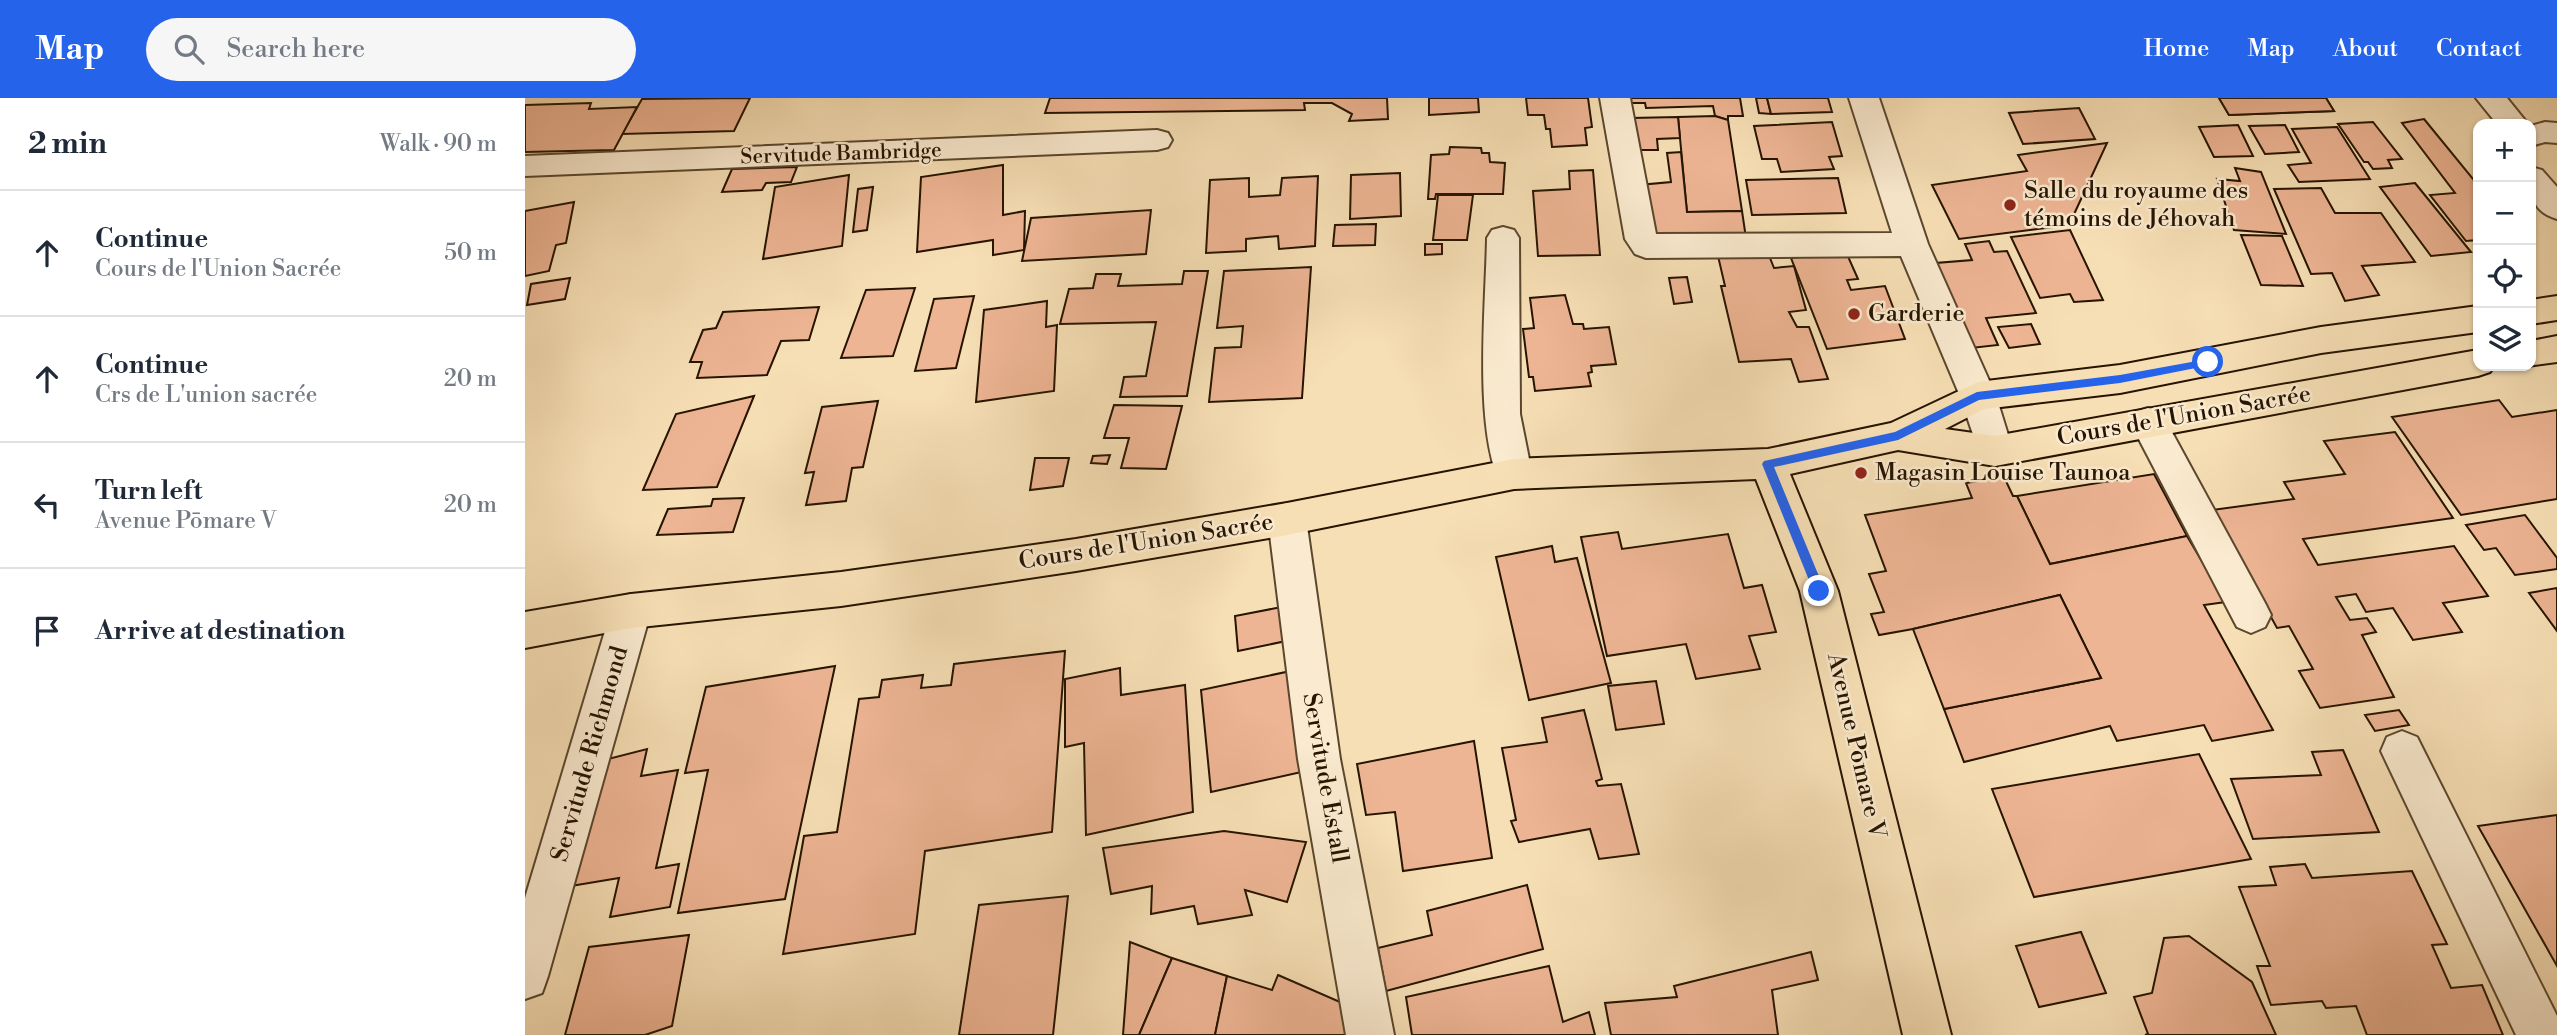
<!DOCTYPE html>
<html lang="en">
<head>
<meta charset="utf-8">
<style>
  body { margin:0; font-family:"Libre Bodoni",serif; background:#f6f6f7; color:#1f2937 }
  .controls { position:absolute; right:21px; top:21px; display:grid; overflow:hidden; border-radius:14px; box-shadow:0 2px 5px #0004 }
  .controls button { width:63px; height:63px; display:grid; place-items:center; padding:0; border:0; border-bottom:2px solid #e0e1e3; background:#fff; color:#1f2937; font:35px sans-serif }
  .stop { position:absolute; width:21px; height:21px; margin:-16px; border:5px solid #2563eb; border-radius:50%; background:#fff }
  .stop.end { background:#2563eb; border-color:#fff; box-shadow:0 2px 7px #0008 }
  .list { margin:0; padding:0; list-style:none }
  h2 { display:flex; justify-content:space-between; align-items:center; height:91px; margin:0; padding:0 28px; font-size:30px }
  h2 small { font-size:23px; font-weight:400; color:#747a83 }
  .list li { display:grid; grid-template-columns:46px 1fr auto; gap:21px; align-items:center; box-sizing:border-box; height:126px; padding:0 28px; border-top:2px solid #e0e1e3 }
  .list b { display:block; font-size:26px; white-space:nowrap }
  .list p { margin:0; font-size:23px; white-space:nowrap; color:#747a83 }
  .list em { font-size:23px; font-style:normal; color:#747a83 }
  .icon { flex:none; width:38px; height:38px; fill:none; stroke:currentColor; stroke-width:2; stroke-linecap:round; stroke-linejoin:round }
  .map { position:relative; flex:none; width:2032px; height:937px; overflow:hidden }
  header { display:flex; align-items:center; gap:42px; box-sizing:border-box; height:98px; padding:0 35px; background:#2563eb; color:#fff }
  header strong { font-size:33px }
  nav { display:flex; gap:38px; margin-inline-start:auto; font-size:24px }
  .search { width:490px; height:63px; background:#f6f6f7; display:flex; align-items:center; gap:18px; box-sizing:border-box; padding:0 24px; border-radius:38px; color:#747a83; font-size:26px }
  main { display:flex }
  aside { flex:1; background:#fff }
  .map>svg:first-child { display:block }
  .building { fill:#eeb594; stroke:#261400; stroke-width:2 }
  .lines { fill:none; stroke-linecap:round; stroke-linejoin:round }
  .minor-casing { stroke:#5a472d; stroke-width:4 }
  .major-casing { stroke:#261400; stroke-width:4 }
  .minor { fill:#faeacf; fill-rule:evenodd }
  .major { fill:#f7dfb5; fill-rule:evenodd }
  .route { fill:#2563eb }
  .poi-dot { fill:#8f2418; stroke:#faeacf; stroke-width:2.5 }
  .labels { text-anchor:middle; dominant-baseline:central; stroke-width:5; stroke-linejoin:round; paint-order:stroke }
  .far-street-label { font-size:21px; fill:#261400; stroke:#faeacf }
  .poi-label { font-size:24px; fill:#261400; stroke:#faeacf; text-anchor:start }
  .street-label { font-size:24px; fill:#261400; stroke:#faeacf }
</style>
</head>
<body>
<header>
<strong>Map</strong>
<div class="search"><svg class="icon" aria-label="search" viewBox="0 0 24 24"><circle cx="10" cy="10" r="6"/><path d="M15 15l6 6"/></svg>Search here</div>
<nav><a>Home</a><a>Map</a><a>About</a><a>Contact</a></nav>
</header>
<main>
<aside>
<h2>2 min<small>Walk · 90 m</small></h2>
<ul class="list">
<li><svg class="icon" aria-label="ahead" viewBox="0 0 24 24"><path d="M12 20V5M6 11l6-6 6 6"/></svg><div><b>Continue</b><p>Cours de l'Union Sacrée</p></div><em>50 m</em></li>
<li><svg class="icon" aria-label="ahead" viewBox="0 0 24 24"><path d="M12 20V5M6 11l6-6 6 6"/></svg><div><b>Continue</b><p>Crs de L'union sacrée</p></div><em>20 m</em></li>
<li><svg class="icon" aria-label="left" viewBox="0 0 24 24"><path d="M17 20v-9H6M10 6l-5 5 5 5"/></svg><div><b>Turn left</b><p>Avenue Pōmare V</p></div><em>20 m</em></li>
<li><svg class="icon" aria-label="arrive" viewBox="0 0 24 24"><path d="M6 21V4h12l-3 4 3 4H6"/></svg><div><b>Arrive at destination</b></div></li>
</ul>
</aside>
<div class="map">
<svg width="2032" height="937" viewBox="0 0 2032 937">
  <rect width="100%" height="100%" fill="#f7dfb5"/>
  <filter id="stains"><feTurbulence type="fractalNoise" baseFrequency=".00286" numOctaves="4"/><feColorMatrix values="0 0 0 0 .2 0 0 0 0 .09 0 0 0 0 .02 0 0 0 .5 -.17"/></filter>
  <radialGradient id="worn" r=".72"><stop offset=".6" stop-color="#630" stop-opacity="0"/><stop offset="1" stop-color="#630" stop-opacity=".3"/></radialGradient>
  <!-- building -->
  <g class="building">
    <path d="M225 0 209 33 97 36 117 1Z"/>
    <path d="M525 0H862L863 21 824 23 827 16 807 5H779L780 12 520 15Z"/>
    <path d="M904 0H953L954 14 904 17Z"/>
    <path d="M1001 0H1063L1067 29 1060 30 1062 47 1027 49 1025 31H1021L1019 17H1003Z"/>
    <path d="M1101 0H1215L1218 18H1203V22L1190 18 1188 8 1121 10 1120 5H1102Z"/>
    <path d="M1231 0H1242L1246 16 1234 15Z"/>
    <path d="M1242 0H1303L1307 14 1246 16Z"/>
    <path d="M1694 0H1801L1809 13 1704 17Z"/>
    <path d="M1694 0H1801L1809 13 1704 17Z"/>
    <path d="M66 5 64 11 112 9 89 52 0 54V7Z"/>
    <path d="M1554 10 1570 41 1498 46 1484 15Z"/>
    <path d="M1190 18 1203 22 1217 113 1162 114 1153 19Z"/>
    <path d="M1153 19 1155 40 1132 41 1133 52H1109L1106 20Z"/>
    <path d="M1899 21 1953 87V142L1941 143 1905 97 1930 95 1877 25Z"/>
    <path d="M1307 24 1317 58 1304 59 1309 71 1256 74 1252 61H1237L1229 28Z"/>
    <path d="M1848 24 1877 61 1863 62 1867 70 1848 71 1843 64H1839L1813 26Z"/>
    <path d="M1713 27 1728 58 1689 59 1674 29Z"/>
    <path d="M1760 27 1774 54 1740 56 1724 28Z"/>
    <path d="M1812 29 1845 81 1774 84 1763 67 1786 65 1767 31Z"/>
    <path d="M1582 45 1544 127 1434 141 1407 87 1502 73 1493 57Z"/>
    <path d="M925 49 956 50 957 55H964L965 64 980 65 978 96H911L910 101H903L906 57 924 56Z"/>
    <path d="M1156 54 1162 114 1217 113 1221 140 1135 141 1122 129 1114 87 1146 84 1142 55Z"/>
    <path d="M478 67V117L500 113 499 152 468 157V142L392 154 396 79Z"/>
    <path d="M272 69 266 84 241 85 237 92 197 94 207 71Z"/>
    <path d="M1710 70 1736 74 1761 136 1709 132 1692 81 1715 83Z"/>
    <path d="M1068 72 1075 157 1013 158 1008 93 1045 91 1044 73Z"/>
    <path d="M875 75 876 118 825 121 826 77Z"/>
    <path d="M324 77 317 148 238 161 250 89Z"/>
    <path d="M793 78 790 148 754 151 753 138 721 141V153L681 155 685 82 724 80V99L755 97 757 80Z"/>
    <path d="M1313 80 1321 115 1227 117 1221 82Z"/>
    <path d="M1890 85 1946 154 1906 158 1855 89Z"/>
    <path d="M348 89 342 132 328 134 333 91Z"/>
    <path d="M1796 90 1810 115H1856L1890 164 1837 168 1854 197 1820 203 1807 175 1786 176 1749 91Z"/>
    <path d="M913 97H948L942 142H908Z"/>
    <path d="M49 104 41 145 31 147 24 173 0 178V113Z"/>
    <path d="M626 112 621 156 497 163 506 120Z"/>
    <path d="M851 126 850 147 808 148 810 127Z"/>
    <path d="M1545 132 1578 202 1549 204 1545 196 1515 200 1486 139Z"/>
    <path d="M1716 137 1757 138 1778 188 1736 187Z"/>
    <path d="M1464 143 1469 154 1482 153 1511 215 1461 220 1473 247 1446 250 1411 165 1447 162 1440 146Z"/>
    <path d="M900 146H917V156L900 157Z"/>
    <path d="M1321 154 1333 181 1322 182 1326 192 1360 188 1380 241 1302 251 1266 160Z"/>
    <path d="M1243 155 1249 170 1269 168 1281 212 1264 214 1272 229H1284L1303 281 1274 284 1266 261 1214 264 1196 188H1200L1193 158Z"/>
    <path d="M786 169 777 300 684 304 690 250 716 249 718 228 692 230 699 173Z"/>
    <path d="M659 173H683L662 298 595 299 599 279 621 278 631 224 535 226 544 191 568 190 571 176H596L593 188 657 186Z"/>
    <path d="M1162 179 1167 204 1149 206 1144 180Z"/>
    <path d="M45 180 40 201 2 207 6 186Z"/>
    <path d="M390 190 368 258 316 260 341 192Z"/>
    <path d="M1040 197 1048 226H1058L1059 231 1084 229 1091 266 1066 268 1067 274 1063 275 1066 288 1010 293 1008 279H1004L998 231 1009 230 1005 200Z"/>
    <path d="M449 198 431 270 390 273 409 201Z"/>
    <path d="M522 203 521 229 532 227 529 293 451 304 459 212Z"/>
    <path d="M294 209 284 242 256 243 242 277 172 280 177 264H165L178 232 191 230 198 214Z"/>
    <path d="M1506 226 1515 246 1484 250 1473 229Z"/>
    <path d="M229 298 192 389 118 392 151 316Z"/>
    <path d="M1974 302 1987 319 2032 312V401L1936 417 1867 319Z"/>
    <path d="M353 303 338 369 327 370 321 403 281 407 289 374 280 375 297 309Z"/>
    <path d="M589 307 657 308 641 371 596 370 604 340H579Z"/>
    <path d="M1870 334 1928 420 1778 441 1793 467 1929 448 1963 498 1918 505 1937 534 1888 542 1868 510 1841 514 1831 496 1811 499 1825 522 1842 520 1851 534 1837 537 1869 599 1795 610 1774 573 1788 571 1764 528 1752 530 1687 412 1769 401 1759 384 1820 376 1799 343Z"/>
    <path d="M585 357 582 366 566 365 568 358Z"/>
    <path d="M510 360H544L538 388 505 392Z"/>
    <path d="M1629 376 1662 438 1525 466 1492 398Z"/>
    <path d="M1479 379 1488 398H1492L1525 466 1662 438 1701 504 1679 507 1748 632 1687 643 1679 627 1592 643 1585 628 1439 664 1419 611 1576 580 1535 497 1388 531 1354 537 1346 516 1359 514 1344 476 1361 473 1340 417 1447 400 1441 385Z"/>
    <path d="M219 400 208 434 132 437 143 411 186 408 188 401Z"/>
    <path d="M2000 417 2032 460V471L1990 477 1971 450 1959 452 1941 427Z"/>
    <path d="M1093 434 1097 451 1203 436 1219 490 1237 487 1251 534 1224 538 1235 571 1171 581 1161 546 1082 558 1056 439Z"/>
    <path d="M1027 448 1030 464 1052 460 1086 585 1004 602 971 459Z"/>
    <path d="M2032 490V533L2004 495Z"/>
    <path d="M1535 497 1576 580 1419 611 1388 531Z"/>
    <path d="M767 507 771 541 713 553 710 518Z"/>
    <path d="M540 553 527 734 400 753 390 836 258 856 279 738 312 734 334 601 354 599 357 582 398 577 396 590 426 587 429 566Z"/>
    <path d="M310 568 260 801 153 815 183 672 160 675 181 589Z"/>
    <path d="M595 570 596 597 660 587 668 714 561 737 559 645 540 649V581Z"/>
    <path d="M775 571 790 671 686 694 676 592Z"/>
    <path d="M1131 583 1139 626 1091 632 1083 588Z"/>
    <path d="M1059 612 1077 681 1071 683 1073 688 1096 686 1114 756 1074 761 1065 731 994 744 986 723 991 722 977 650 1022 644 1017 620Z"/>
    <path d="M1874 612 1884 627 1850 633 1840 617Z"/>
    <path d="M949 643 967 760 878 773 870 714 841 717 832 666Z"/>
    <path d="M122 651 116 678 153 672 131 770 154 766 145 809 85 819 94 780 46 788 79 662Z"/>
    <path d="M1818 652 1854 734 1728 741 1706 681 1796 677 1787 654Z"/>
    <path d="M1674 656 1726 761 1509 799 1467 691Z"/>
    <path d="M2032 717V868L1953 728Z"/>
    <path d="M699 733 781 744 762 804 720 792 727 817 673 826 669 808 626 816 627 788 586 796 578 750Z"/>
    <path d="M1780 766 1787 780 1887 773 1922 846 1907 847 1926 890 1957 887 1978 937H1842L1831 908 1801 910 1797 903 1746 907 1732 868H1745L1714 789 1751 787 1745 769Z"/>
    <path d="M1002 787 1018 851 861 893 853 850 907 837 902 813Z"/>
    <path d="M543 798 528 937H434L454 807Z"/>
    <path d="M1556 834 1581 895 1514 909 1491 848Z"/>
    <path d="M164 837 147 928 120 937H40L64 849Z"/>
    <path d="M1664 838 1727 884 1751 937H1620L1623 936 1609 899 1627 895 1639 840Z"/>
    <path d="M605 844 647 860 614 937H598Z"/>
    <path d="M1286 854 1293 882 1247 892 1253 937H1086L1080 905 1152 899 1149 888Z"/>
    <path d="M647 860 702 878 690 937H614Z"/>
    <path d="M1024 868 1038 924 1064 914 1070 937H887L881 899Z"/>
    <path d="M753 877 815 904 822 937H690L702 878 747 892Z"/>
  </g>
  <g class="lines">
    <defs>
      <g id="minor">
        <path d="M1075 0H1105L1131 136 1367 135 1324 0H1354L1403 146 1471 298 1488 353 1483 363 1470 368 1457 363 1435 298 1376 158 1121 160 1110 156 1100 141Z"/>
        <path d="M1951 0H1982L2003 26H1972Z"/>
        <path d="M2020 24 2032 25V45L2020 44 2006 48V28Z"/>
        <path d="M632 32 643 35 647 42 643 49 632 52 0 78V58Z"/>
        <path d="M2006 69 2017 72 2032 89V121C2004 113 2006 93 2006 69Z"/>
        <path d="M978 129 989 132 994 140 995 316 1007 376 1002 387 989 391 976 387C948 331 961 205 962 140L967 132Z"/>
        <path d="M1623 310 1636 314 1740 505 1746 517 1740 529 1726 535 1712 529 1605 324 1610 314Z"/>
        <path d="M762 405 775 410 781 421 815 661 869 937H821L773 661 743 421 749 410Z"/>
        <path d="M106 496 120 501 126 513 23 878 17 895 0 901V800L86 513 92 501Z"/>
        <path d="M1877 633 1892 639 2032 918V937H1991L1856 653 1862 639Z"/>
      </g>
      <g id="major">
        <path d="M2032 198V222L2006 226V202Z"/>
        <path d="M1953 208V234L1796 255 1595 295 1459 311 1420 331 1470 338 1953 252V268H1969L1965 274 1953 278 1470 368 1373 352 1265 376 1313 493 1426 937H1378L1275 493 1231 381 989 391 762 437 551 473 316 508 106 530 0 550V514L106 496 316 474 551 441 762 405 989 361 1243 351 1366 325 1453 284 1595 267 1796 229Z"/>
        <path d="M2032 238V264L2002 268H2006V243Z"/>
      </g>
    </defs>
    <!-- minor casing -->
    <use href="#minor" class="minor-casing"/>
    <!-- major casing -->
    <use href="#major" class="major-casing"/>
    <!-- minor -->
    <use href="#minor" class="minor"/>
    <!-- major -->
    <use href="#major" class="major"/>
  </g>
  <!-- route -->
  <path class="route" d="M1683 261 1686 262V267L1595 285 1454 302 1373 342 1249 369 1300 493 1294 498 1290 497 1237 366 1239 363 1370 334 1452 294 1595 277Z"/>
  <!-- markers -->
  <g class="poi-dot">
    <circle cx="1485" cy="107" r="7"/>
    <circle cx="1329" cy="216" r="7"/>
    <circle cx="1336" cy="375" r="7"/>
  </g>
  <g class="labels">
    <!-- far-street labels -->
    <g class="far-street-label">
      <text transform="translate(316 56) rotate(-2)">Servitude Bambridge</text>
    </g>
    <!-- poi labels -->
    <g class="poi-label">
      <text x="1499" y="93">Salle du royaume des<tspan x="1499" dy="28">témoins de Jéhovah</tspan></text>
      <text x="1343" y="216">Garderie</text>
      <text x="1350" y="375">Magasin Louise Taunoa</text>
    </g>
    <!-- street labels -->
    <g class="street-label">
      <text transform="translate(1659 318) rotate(-10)">Cours de l'Union Sacrée</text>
      <text transform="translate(621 444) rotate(-9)">Cours de l'Union Sacrée</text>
      <text transform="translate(1331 648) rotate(77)">Avenue Pōmare V</text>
      <text transform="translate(65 656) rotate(-74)">Servitude Richmond</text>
      <text transform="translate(800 680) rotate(80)">Servitude Estall</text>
    </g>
  </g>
  <rect width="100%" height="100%" filter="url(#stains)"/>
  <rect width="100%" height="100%" fill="url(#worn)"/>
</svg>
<div class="controls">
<button>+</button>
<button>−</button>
<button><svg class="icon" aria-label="locate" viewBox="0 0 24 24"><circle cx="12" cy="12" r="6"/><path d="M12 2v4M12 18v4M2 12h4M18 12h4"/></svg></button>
<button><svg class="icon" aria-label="layers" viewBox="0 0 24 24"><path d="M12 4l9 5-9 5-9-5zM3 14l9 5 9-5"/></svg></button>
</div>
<div class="stop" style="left:1683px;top:264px"></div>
<div class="stop end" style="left:1294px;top:493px"></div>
</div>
</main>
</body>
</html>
